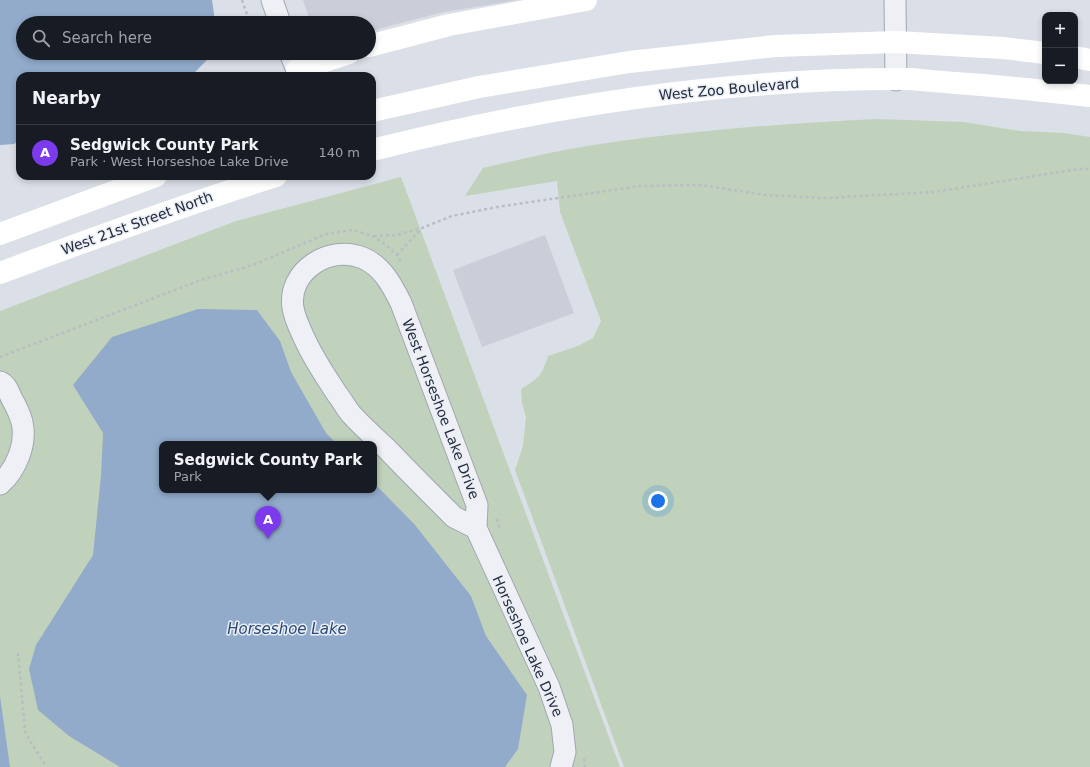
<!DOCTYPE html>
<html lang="en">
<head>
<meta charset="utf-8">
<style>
  body { margin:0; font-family:"DejaVu Sans",sans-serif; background:#20242c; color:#f1f3f6 }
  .controls { position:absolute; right:12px; top:12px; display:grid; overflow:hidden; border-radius:8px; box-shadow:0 2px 6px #0003 }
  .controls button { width:36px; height:36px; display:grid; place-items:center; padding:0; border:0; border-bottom:1px solid #363941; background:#171b24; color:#f1f3f6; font:20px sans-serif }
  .you { position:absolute; left:658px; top:501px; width:14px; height:14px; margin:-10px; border:3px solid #fff; border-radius:50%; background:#1a73e8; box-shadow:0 0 0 6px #1a73e833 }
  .badge { display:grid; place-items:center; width:26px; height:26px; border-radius:50%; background:#7c3aed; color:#fff; font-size:13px; font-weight:700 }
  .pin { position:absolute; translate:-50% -33px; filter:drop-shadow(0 1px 2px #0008) }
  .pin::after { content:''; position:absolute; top:21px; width:14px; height:12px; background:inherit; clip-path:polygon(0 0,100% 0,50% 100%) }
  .popup { position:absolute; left:159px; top:441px; width:218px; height:52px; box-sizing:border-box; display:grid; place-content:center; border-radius:8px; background:#171b24; filter:drop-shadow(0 1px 3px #0005); font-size:13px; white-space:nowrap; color:#9ea1a6 }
  .popup b { font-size:15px; color:#f1f3f6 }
  .popup::after { content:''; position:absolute; left:50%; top:100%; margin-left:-8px; border:8px solid transparent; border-top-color:#171b24 }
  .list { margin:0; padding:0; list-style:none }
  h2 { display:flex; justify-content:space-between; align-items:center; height:52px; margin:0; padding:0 16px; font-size:17px }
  h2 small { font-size:13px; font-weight:400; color:#9ea1a6 }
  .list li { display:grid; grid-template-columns:26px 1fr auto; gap:12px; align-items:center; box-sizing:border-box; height:56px; padding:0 16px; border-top:1px solid #363941 }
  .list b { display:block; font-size:15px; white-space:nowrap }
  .list p { margin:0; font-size:13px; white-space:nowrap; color:#9ea1a6 }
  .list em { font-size:13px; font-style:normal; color:#9ea1a6 }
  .icon { flex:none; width:22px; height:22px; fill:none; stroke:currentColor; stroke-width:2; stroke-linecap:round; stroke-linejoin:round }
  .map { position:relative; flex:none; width:1090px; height:767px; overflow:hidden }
  .search { position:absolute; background:#171b24; box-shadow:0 2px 6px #0003; left:16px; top:16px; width:360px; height:44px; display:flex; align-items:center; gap:10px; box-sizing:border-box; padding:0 14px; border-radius:22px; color:#9ea1a6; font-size:15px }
  .panel { position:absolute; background:#171b24; box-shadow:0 2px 6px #0003; left:16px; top:72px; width:360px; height:108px; border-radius:12px }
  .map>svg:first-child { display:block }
  .built { fill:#c9ced9 }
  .green { fill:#c0d2bb; fill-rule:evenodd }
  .water { fill:#92abcb }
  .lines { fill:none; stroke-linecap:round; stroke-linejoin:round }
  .street-casing { stroke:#a0a6b1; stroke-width:23 }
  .path { stroke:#b9bdc5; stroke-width:2.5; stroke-dasharray:3 3; stroke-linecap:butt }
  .street { stroke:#eef0f5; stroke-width:21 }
  .secondary { stroke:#fff; stroke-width:22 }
  .labels { text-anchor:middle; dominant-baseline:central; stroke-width:3; stroke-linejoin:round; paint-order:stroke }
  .street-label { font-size:14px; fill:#242c3e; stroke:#eaeef5 }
  .water-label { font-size:15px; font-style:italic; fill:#2a4875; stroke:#eaeef5 }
</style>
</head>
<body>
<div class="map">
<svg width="1090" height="767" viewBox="0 0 1090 767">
  <rect width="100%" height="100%" fill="#dbdfe7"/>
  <!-- built -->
  <g class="built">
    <path d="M303 0H517L444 12 389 26 369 32V23H311Z"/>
    <path d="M545 235 574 313 482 347 453 270Z"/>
  </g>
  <!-- green -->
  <g class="green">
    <path d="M876 119 964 122 1020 131 1064 133 1090 137V767H624L515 470 523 446 526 417 522 403 521 389C540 377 541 377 548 356L578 346 593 338 601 321 560 212 557 181 465 196 483 168C518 160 552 152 587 146 683 131 780 124 876 119Z"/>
    <path d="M401 177 620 767H0V311L236 221ZM162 444H374V490H162Z"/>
  </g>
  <!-- water -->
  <g class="water">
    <path d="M0 0H212L214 14 213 23H23V53H208L207 60 191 76H20V140L14 144 0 145Z"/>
    <path d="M198 309 257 310 280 341 291 372 326 433 337 444H162V490H374V483L415 525 471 596 486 636 527 695 518 749 505 767H120L69 736 38 710 29 669 36 645 93 555 101 476 103 433 73 385 112 337Z"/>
    <path d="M0 696 10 767H0Z"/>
  </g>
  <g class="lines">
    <defs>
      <g id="street">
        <path d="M272 0 280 23"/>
        <path d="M895 0 896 80"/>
        <path d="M290 53 297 70"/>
        <path d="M0 382C7 385 9 393 12 399 16 406 20 415 22 422 27 444 16 470 0 484"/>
        <path d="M476 528 454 517C431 494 408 471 386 448 374 437 362 426 351 414 346 408 342 400 337 394 326 377 315 361 306 342 301 331 295 320 293 308 287 271 330 244 363 258 382 266 392 285 401 303L477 505 476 528 549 687 562 725 565 752 561 767"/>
      </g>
    </defs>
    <!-- street casing -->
    <use href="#street" class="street-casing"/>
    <!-- path -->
    <g class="path">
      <path d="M242 0 250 23"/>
      <path d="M374 236 396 235 422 228 452 216 497 207 640 186 700 185 766 195 825 198 934 192 1079 169H1090"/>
      <path d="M397 255 421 229"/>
      <path d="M0 357 201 280 253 265 326 234 352 230 373 236 386 245 397 255 401 262"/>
      <path d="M497 519 500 530"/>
      <path d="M18 653 25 731 30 741 44 763 45 767"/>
      <path d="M584 759 585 767"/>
    </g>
    <!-- street -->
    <use href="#street" class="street"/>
    <!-- secondary -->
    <g class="secondary">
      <path d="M369 46 449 25 586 0"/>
      <path d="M1075 57 1090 60"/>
      <path d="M298 76 297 70 349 53"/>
      <path d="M372 111 479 87 629 62 775 46 896 42 1003 48 1045 53"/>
      <path d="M372 150C547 106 728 78 909 79 924 80 940 82 956 83 1001 86 1045 91 1090 96"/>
      <path d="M0 234 156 176"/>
      <path d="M0 273C91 239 183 205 276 176"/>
    </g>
  </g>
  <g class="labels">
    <!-- street labels -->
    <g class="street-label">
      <text transform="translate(729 89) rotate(-5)">West Zoo Boulevard</text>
      <text transform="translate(137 223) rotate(-20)">West 21st Street North</text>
      <text transform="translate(441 409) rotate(69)">West Horseshoe Lake Drive</text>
      <text transform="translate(528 646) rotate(66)">Horseshoe Lake Drive</text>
    </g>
    <!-- water labels -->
    <g class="water-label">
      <text x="287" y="629">Horseshoe Lake</text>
    </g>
  </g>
</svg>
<div class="controls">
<button>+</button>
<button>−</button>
</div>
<div class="you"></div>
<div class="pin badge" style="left:268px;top:539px">A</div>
<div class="popup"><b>Sedgwick County Park</b>Park</div>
<div class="search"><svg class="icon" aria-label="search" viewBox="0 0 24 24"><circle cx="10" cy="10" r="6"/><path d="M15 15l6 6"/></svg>Search here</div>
<section class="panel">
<h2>Nearby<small></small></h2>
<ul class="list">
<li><span class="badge">A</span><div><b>Sedgwick County Park</b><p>Park · West Horseshoe Lake Drive</p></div><em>140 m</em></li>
</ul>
</section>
</div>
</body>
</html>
